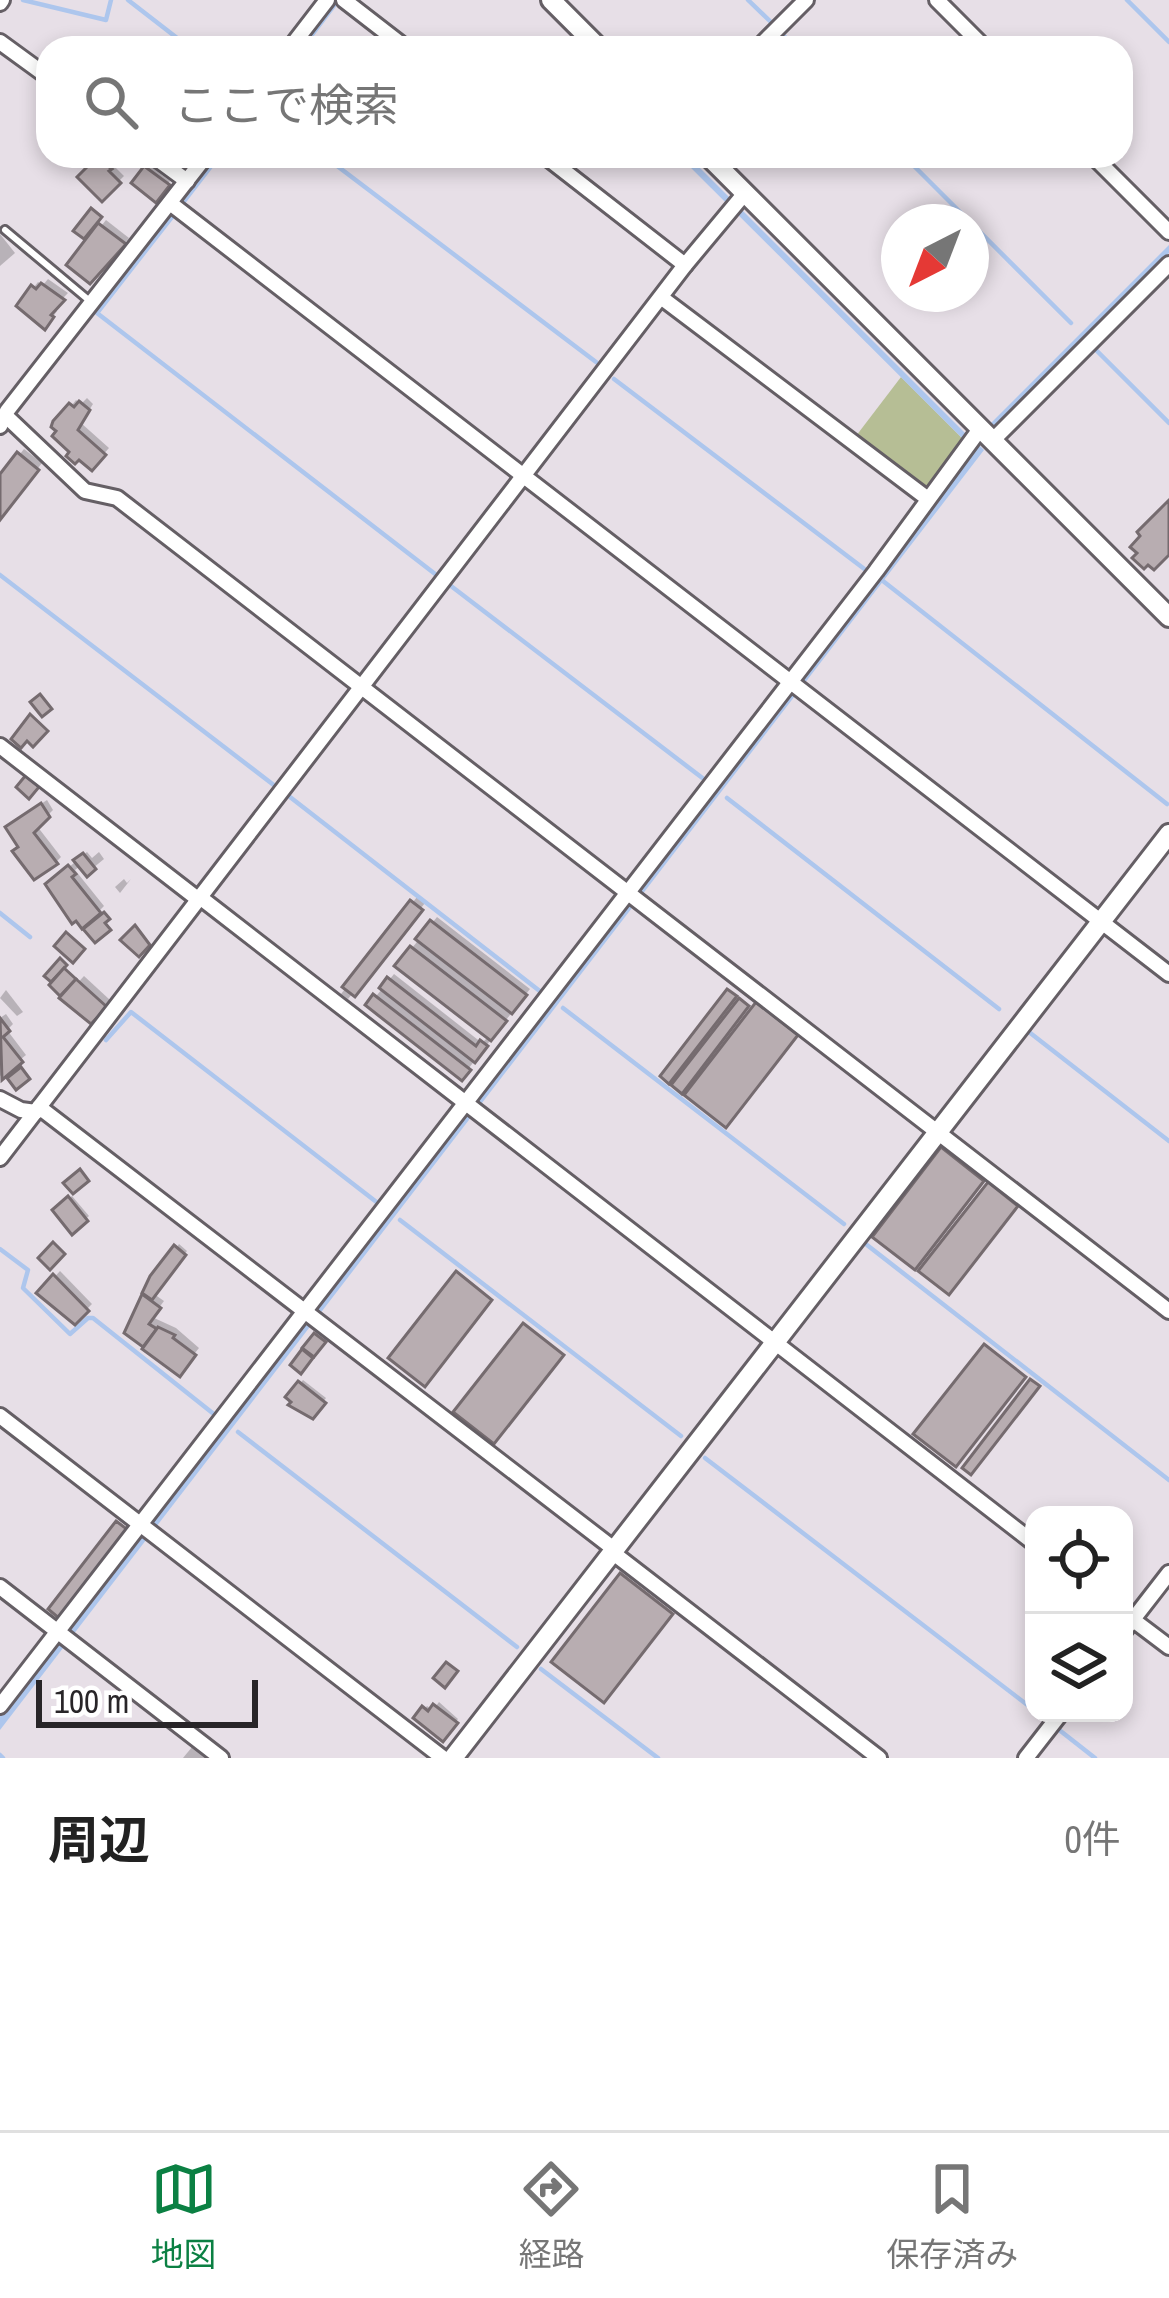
<!DOCTYPE html>
<html lang="ja">
<head>
<meta charset="utf-8">
<style>
  body { margin:0; font-family:"Archivo Narrow","Noto Sans JP",sans-serif; background:#f6f6f6; color:#222 }
  .controls { position:absolute; right:36px; bottom:36px; display:grid; overflow:hidden; border-radius:24px; box-shadow:0 6px 18px #0003 }
  .controls button { width:108px; height:108px; display:grid; place-items:center; padding:0; border:0; border-bottom:3px solid #e0e0e0; background:#fff; color:#222; font:60px sans-serif }
  .compass { position:absolute; left:881px; top:204px; width:108px; height:108px; border-radius:50%; background:#fff; box-shadow:0 6px 18px #0003; rotate:222deg }
  .scale { position:absolute; left:36px; bottom:30px; width:222px; box-sizing:border-box; padding-left:12px; border:6px solid #282528; border-top:0; font-size:33px; line-height:42px; white-space:nowrap; color:#282528; -webkit-text-stroke:9px #fff; paint-order:stroke }
  .list { margin:0; padding:0; list-style:none }
  h2 { display:flex; justify-content:space-between; align-items:center; height:156px; margin:0; padding:0 48px; font-size:51px }
  h2 small { font-size:39px; font-weight:400; color:#767676 }
  .icon { flex:none; width:66px; height:66px; fill:none; stroke:currentColor; stroke-width:2; stroke-linecap:round; stroke-linejoin:round }
  .map { position:relative; flex:none; width:1169px; height:1758px; overflow:hidden }
  .search { position:absolute; background:#fff; box-shadow:0 6px 18px #0003; left:36px; right:36px; top:36px; height:132px; display:flex; align-items:center; gap:30px; box-sizing:border-box; padding:0 42px; border-radius:36px; color:#767676; font-size:45px }
  .sheet { height:372px; background:#fff }
  nav { display:flex; justify-content:space-around; align-items:center; box-sizing:border-box; height:168px; border-top:3px solid #e0e0e0; background:#fff; font-size:33px; color:#767676 }
  nav a { display:grid; justify-items:center; gap:6px }
  nav .on { color:#0b8043 }
  .map>svg:first-child { display:block }
  .grass { fill:#b6be95 }
  .water { fill:#adc6ed }
  .shadow { fill:#0003 }
  .lines { fill:none; stroke-linecap:round; stroke-linejoin:round }
  .stream { stroke:#adc6ed; stroke-width:4.5 }
  .building { fill:#b8adb1; stroke:#756b6f; stroke-width:3 }
  .lane-casing { stroke:#655f65; stroke-width:12 }
  .street-casing { stroke:#655f65; stroke-width:20 }
  .secondary-casing { stroke:#655f65; stroke-width:24 }
  .lane { stroke:#fff; stroke-width:6 }
  .street { stroke:#fff; stroke-width:14 }
  .secondary { stroke:#fff; stroke-width:18 }
</style>
</head>
<body>
<div class="map">
<svg width="1169" height="1758" viewBox="0 0 1169 1758">
  <rect width="100%" height="100%" fill="#e7dfe7"/>
  <!-- grass -->
  <path class="grass" d="M901 377 965 441 928 492 856 436Z"/>
  <!-- water -->
  <g class="water">
    <path d="M679 156H688L966 434 965 441Z"/>
    <path d="M1169 245V253L992 429 988 426Z"/>
    <path d="M979 445 984 450 0 1730V1714Z"/>
  </g>
  <!-- shadow -->
  <g class="shadow">
    <path d="M79 156H90L78 166 74 161Z"/>
    <path d="M102 156 115 162 112 164 124 176 102 198 81 177Z"/>
    <path d="M149 165 170 181 156 199 135 183Z"/>
    <path d="M106 220 129 238 107 266 102 271 70 265Z"/>
    <path d="M0 234 15 253 0 266Z"/>
    <path d="M48 279 68 293 53 308 57 311 50 321 19 306 38 282 43 285Z"/>
    <path d="M87 398 93 404 81 423 109 448 92 467 55 427 76 400 81 404Z"/>
    <path d="M24 449 42 463 0 517V479Z"/>
    <path d="M47 800 53 810 37 826 61 857 56 862 22 846 14 822Z"/>
    <path d="M87 852 92 858 99 852 104 859 87 873 81 865 75 870 104 906 97 913 49 884Z"/>
    <path d="M124 879 127 883 131 879 120 893 115 887Z"/>
    <path d="M417 897 425 903 348 999 341 994Z"/>
    <path d="M437 917 530 989 462 1077 369 1005 394 974 482 1043 489 1036 412 948Z"/>
    <path d="M84 976 110 1000 91 1020 64 998Z"/>
    <path d="M6 990 23 1012 17 1016 0 998Z"/>
    <path d="M6 1014 13 1024 7 1030 26 1055 0 1076V1018Z"/>
    <path d="M72 1196 89 1216 73 1230 56 1210Z"/>
    <path d="M179 1244 187 1251 154 1294 164 1301 152 1317 176 1328 199 1348 179 1373 128 1332 144 1296Z"/>
    <path d="M60 1271 92 1304 75 1321 40 1293Z"/>
    <path d="M303 1380 326 1398 312 1416 289 1397Z"/>
    <path d="M439 1702 458 1719 443 1738 417 1718 427 1706 433 1710Z"/>
    <path d="M192 1747 207 1758H183Z"/>
  </g>
  <g class="lines">
    <!-- stream -->
    <g class="stream">
      <path d="M23 0 106 20 111 0"/>
      <path d="M128 0 190 48"/>
      <path d="M748 0 773 24"/>
      <path d="M1127 0 1169 42"/>
      <path d="M785 37 796 48"/>
      <path d="M302 48 336 3"/>
      <path d="M324 156 596 362"/>
      <path d="M904 156 970 222"/>
      <path d="M182 204 219 156"/>
      <path d="M175 213 97 313 439 577"/>
      <path d="M971 223 1071 323"/>
      <path d="M1094 348 1169 423"/>
      <path d="M614 379 867 571"/>
      <path d="M0 575 275 786"/>
      <path d="M883 581 1167 804"/>
      <path d="M451 586 705 780"/>
      <path d="M290 797 541 992"/>
      <path d="M727 798 999 1009"/>
      <path d="M0 913 30 937"/>
      <path d="M563 1008 844 1224"/>
      <path d="M1029 1032 1169 1141"/>
      <path d="M106 1040 131 1012 379 1204"/>
      <path d="M400 1220 681 1436"/>
      <path d="M867 1245 1169 1480"/>
      <path d="M0 1249 28 1270 23 1288 70 1334 88 1318H93L215 1415"/>
      <path d="M238 1432 517 1647"/>
      <path d="M705 1458 1034 1710"/>
      <path d="M541 1669 658 1758"/>
      <path d="M1038 1713 1046 1719"/>
      <path d="M1058 1729 1095 1758"/>
      <path d="M0 1755 3 1758"/>
    </g>
  </g>
  <!-- building -->
  <g class="building">
    <path d="M96 158 112 169 109 171 121 183 102 202 77 177Z"/>
    <path d="M144 166 170 185 156 203 131 183Z"/>
    <path d="M91 208 102 217 84 239 73 231Z"/>
    <path d="M98 223 126 244 90 284 66 265Z"/>
    <path d="M41 283 65 300 51 315 54 317 45 330 16 306 31 285 36 289Z"/>
    <path d="M79 401 90 410 78 430 106 455 92 471 79 460 75 464 66 456 69 452 52 436 56 431 51 427 53 421 69 403 74 407Z"/>
    <path d="M17 452 39 470 0 520V474Z"/>
    <path d="M1169 500V555L1154 570 1148 565 1144 569 1132 558 1137 553 1130 547 1140 536 1137 532Z"/>
    <path d="M40 694 52 709 42 717 30 702Z"/>
    <path d="M30 714 48 731 33 747 27 741 21 748 11 739Z"/>
    <path d="M26 775 39 787 29 799 16 787Z"/>
    <path d="M41 803 50 817 34 833 58 864 34 880 12 851 18 847 5 827Z"/>
    <path d="M83 853 96 869 87 877 73 860Z"/>
    <path d="M68 865 76 874 72 877 101 913 82 929 76 921 72 924 45 884Z"/>
    <path d="M410 900 423 910 355 997 342 987Z"/>
    <path d="M104 912 110 919 105 923 111 930 95 943 83 929Z"/>
    <path d="M430 920 527 995 512 1014 415 939Z"/>
    <path d="M135 925 150 945 139 957 120 940Z"/>
    <path d="M66 932 85 949 73 963 54 946Z"/>
    <path d="M410 946 507 1021 491 1041 394 966Z"/>
    <path d="M60 958 67 965 51 982 44 976Z"/>
    <path d="M64 968 76 979 60 996 49 985Z"/>
    <path d="M387 977 476 1046 480 1040 488 1046 475 1063 379 988Z"/>
    <path d="M76 979 107 1007 91 1024 59 998Z"/>
    <path d="M727 989 737 996 669 1084 660 1076Z"/>
    <path d="M373 994 471 1070 462 1081 365 1005Z"/>
    <path d="M739 998 749 1006 682 1094 671 1085Z"/>
    <path d="M756 1002 798 1035 726 1128 684 1095Z"/>
    <path d="M0 1018 10 1031 3 1037 23 1062 2 1080Z"/>
    <path d="M21 1067 30 1079 16 1090 7 1078Z"/>
    <path d="M941 1147 984 1181 915 1270 872 1237Z"/>
    <path d="M80 1169 89 1181 73 1194 63 1183Z"/>
    <path d="M988 1182 1018 1206 949 1295 918 1271Z"/>
    <path d="M68 1196 88 1221 72 1235 52 1210Z"/>
    <path d="M53 1242 65 1254 50 1270 38 1258Z"/>
    <path d="M174 1245 186 1255 152 1300 142 1293 150 1276Z"/>
    <path d="M456 1271 492 1300 425 1387 388 1358Z"/>
    <path d="M53 1274 89 1311 75 1325 36 1293Z"/>
    <path d="M142 1294 161 1308 149 1324 157 1329 143 1347 124 1333Z"/>
    <path d="M523 1323 564 1355 494 1444 453 1412Z"/>
    <path d="M158 1327 175 1335 173 1338 196 1355 180 1377 142 1349Z"/>
    <path d="M314 1333 326 1342 314 1357 302 1348Z"/>
    <path d="M984 1344 1026 1377 956 1467 913 1434Z"/>
    <path d="M302 1349 313 1358 301 1374 290 1365Z"/>
    <path d="M1030 1379 1040 1386 971 1475 962 1468Z"/>
    <path d="M298 1381 326 1403 313 1419 288 1405 291 1402 285 1397Z"/>
    <path d="M116 1521 128 1530 60 1619 48 1609Z"/>
    <path d="M620 1573 673 1614 604 1703 551 1662Z"/>
    <path d="M446 1662 458 1671 445 1688 433 1678Z"/>
    <path d="M433 1704 458 1723 443 1742 413 1718 422 1706 428 1711Z"/>
  </g>
  <g class="lines">
    <defs>
      <path id="lane" d="M5 230 91 302"/>
      <g id="street">
        <path d="M344 0 406 48"/>
        <path d="M937 0 985 48"/>
        <path d="M0 3 2 0"/>
        <path d="M0 42 48 77"/>
        <path d="M290 48 327 0"/>
        <path d="M758 48 806 0"/>
        <path d="M153 156 187 181"/>
        <path d="M545 156 685 265"/>
        <path d="M1093 156 1169 232"/>
        <path d="M170 203 1169 974"/>
        <path d="M662 298 928 499"/>
        <path d="M7 417 85 491 117 498 1169 1311"/>
        <path d="M0 426 7 411 206 156"/>
        <path d="M992 441 1169 264"/>
        <path d="M0 746 199 900"/>
        <path d="M201 898 1034 1543"/>
        <path d="M0 1099 21 1110 36 1112"/>
        <path d="M39 1107 614 1549"/>
        <path d="M0 1158 685 265 745 193"/>
        <path d="M0 1416 443 1758"/>
        <path d="M612 1552 879 1758"/>
        <path d="M0 1587 221 1758"/>
        <path d="M1124 1613 1169 1647"/>
        <path d="M1124 1631 1169 1573"/>
        <path d="M0 1706 876 571 980 429"/>
        <path d="M1026 1758 1061 1713"/>
      </g>
      <g id="secondary">
        <path d="M551 0 599 48"/>
        <path d="M708 156 1169 617"/>
        <path d="M453 1758 1169 834"/>
      </g>
    </defs>
    <!-- lane casing -->
    <use href="#lane" class="lane-casing"/>
    <!-- street casing -->
    <use href="#street" class="street-casing"/>
    <!-- secondary casing -->
    <use href="#secondary" class="secondary-casing"/>
    <!-- lane -->
    <use href="#lane" class="lane"/>
    <!-- street -->
    <use href="#street" class="street"/>
    <!-- secondary -->
    <use href="#secondary" class="secondary"/>
  </g>
</svg>
<div class="controls">
<button><svg class="icon" aria-label="locate" viewBox="0 0 24 24"><circle cx="12" cy="12" r="6"/><path d="M12 2v4M12 18v4M2 12h4M18 12h4"/></svg></button>
<button><svg class="icon" aria-label="layers" viewBox="0 0 24 24"><path d="M12 4l9 5-9 5-9-5zM3 14l9 5 9-5"/></svg></button>
</div>
<svg class="compass" viewBox="-18 -18 36 36"><path d="M0-13l5 13h-10z" fill="#e53935"/><path d="M0 13l5-13h-10z" fill="#767676"/></svg>
<div class="scale">100 m</div>
<div class="search"><svg class="icon" aria-label="search" viewBox="0 0 24 24"><circle cx="10" cy="10" r="6"/><path d="M15 15l6 6"/></svg>ここで検索</div>
</div>
<section class="sheet">
<h2>周辺<small>0件</small></h2>
<ul class="list">
</ul>
</section>
<nav>
<a class="on"><svg class="icon" aria-label="map" viewBox="0 0 24 24"><path d="M3 6l6-2 6 2 6-2v14l-6 2-6-2-6 2zM9 4v14M15 6v14"/></svg>地図</a>
<a><svg class="icon" aria-label="directions" viewBox="0 0 24 24"><path d="M12 3l9 9-9 9-9-9zM9 14v-3h6M13 9l2 2-2 2"/></svg>経路</a>
<a><svg class="icon" aria-label="saved" viewBox="0 0 24 24"><path d="M7 4h10v16l-5-4-5 4z"/></svg>保存済み</a>
</nav>
</body>
</html>
